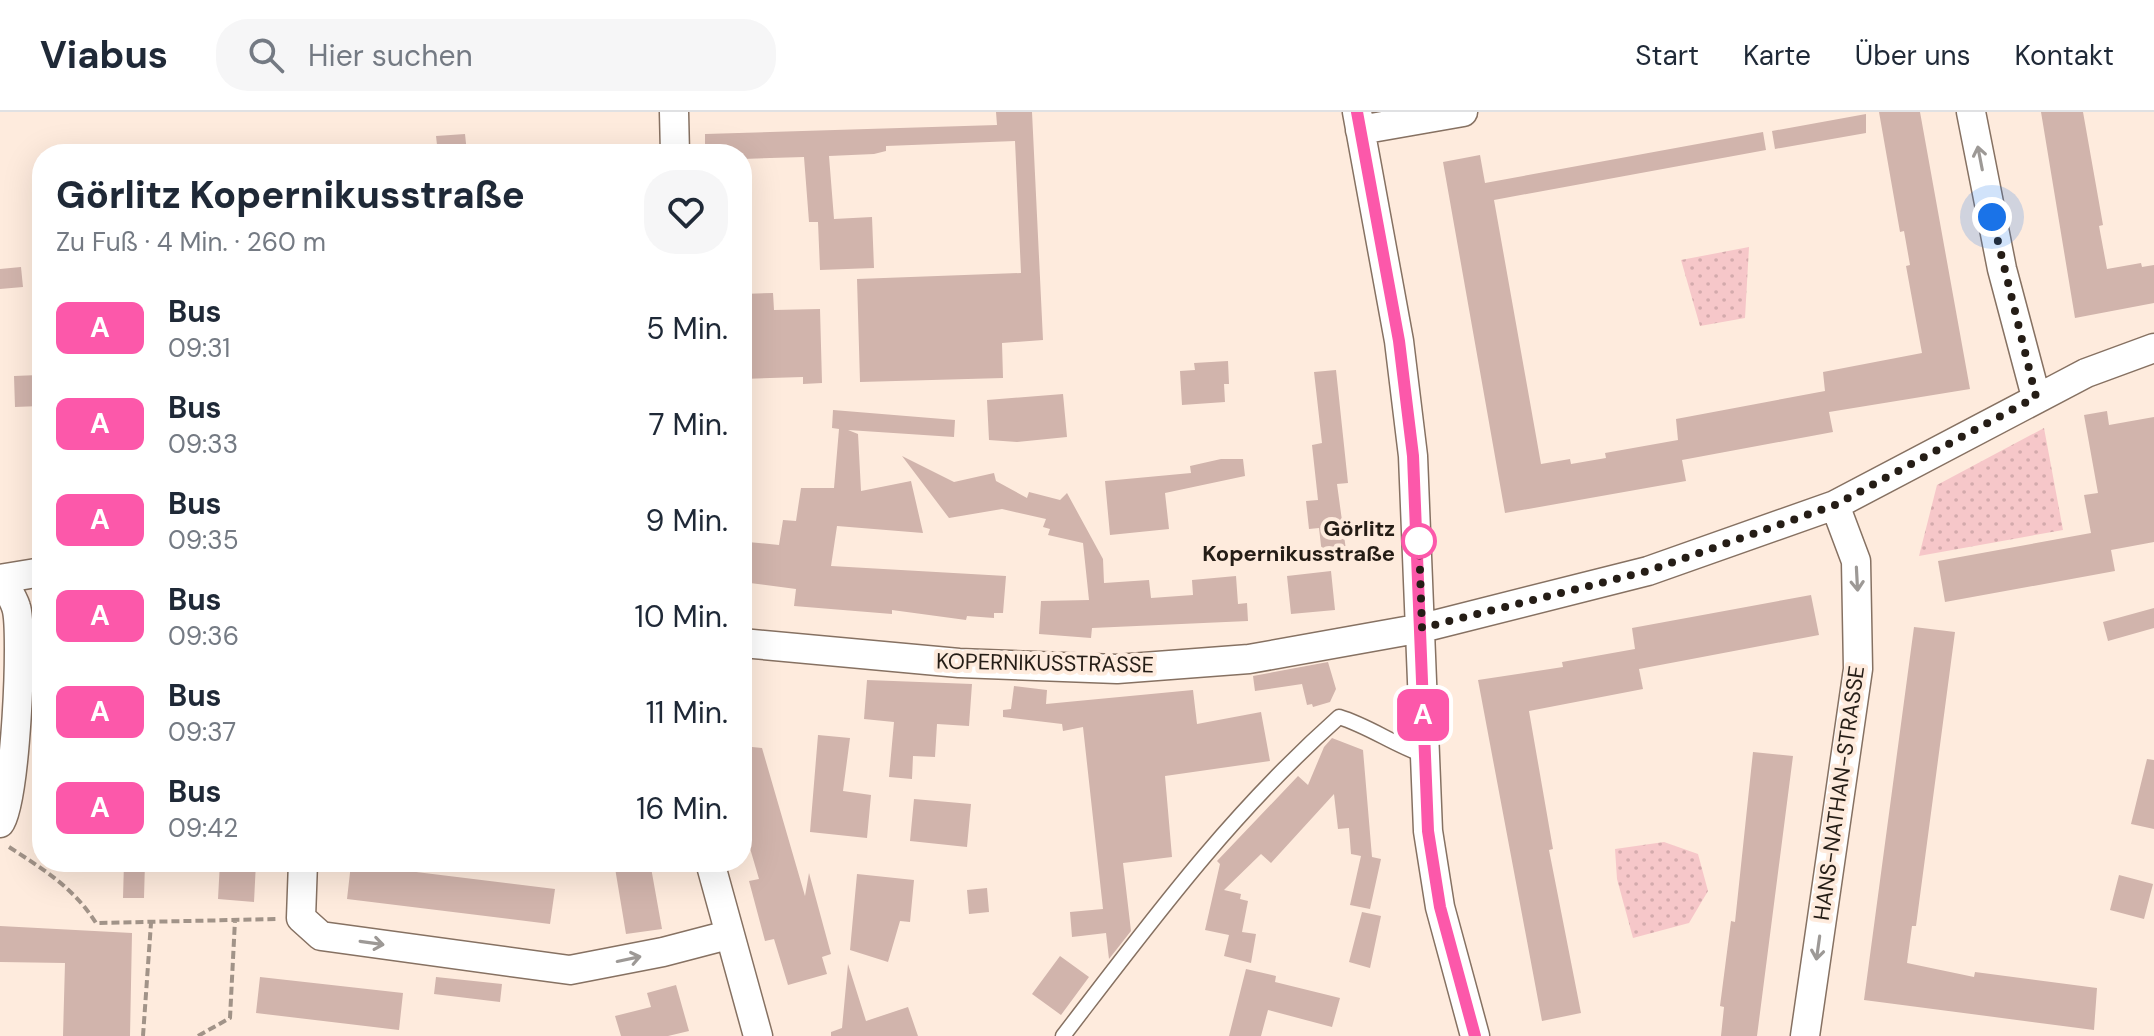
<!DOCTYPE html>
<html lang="de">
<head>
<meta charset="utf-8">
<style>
  body { margin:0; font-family:"DM Sans",sans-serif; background:#f6f6f7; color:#1f2937; height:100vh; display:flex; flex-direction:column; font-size:30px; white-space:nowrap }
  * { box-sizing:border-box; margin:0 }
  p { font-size:26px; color:#747a83 }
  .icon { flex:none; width:44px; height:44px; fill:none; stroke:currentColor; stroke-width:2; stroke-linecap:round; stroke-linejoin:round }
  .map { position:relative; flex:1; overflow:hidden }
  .details { position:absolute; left:32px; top:32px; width:720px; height:728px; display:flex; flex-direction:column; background:#fff; border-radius:32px; box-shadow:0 8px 32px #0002 }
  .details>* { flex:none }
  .badge { padding:0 16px; border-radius:12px; font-size:28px; line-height:52px }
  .you { position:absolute; width:40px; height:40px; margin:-20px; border:6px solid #fff; border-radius:50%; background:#1a73e8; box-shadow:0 0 0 12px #1a73e833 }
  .map>.badge { position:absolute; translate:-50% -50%; box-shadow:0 0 0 4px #fff }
  .round { display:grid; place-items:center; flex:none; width:84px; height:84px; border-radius:32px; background:#f6f6f7 }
  .headline { display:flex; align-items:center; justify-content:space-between; height:136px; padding:0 24px }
  h1 { font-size:38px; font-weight:800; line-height:60px }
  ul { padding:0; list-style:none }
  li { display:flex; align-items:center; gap:24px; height:96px; padding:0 24px }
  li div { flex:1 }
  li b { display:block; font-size:30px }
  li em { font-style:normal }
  li .badge { min-width:88px; font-weight:700; text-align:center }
  header { display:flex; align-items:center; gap:48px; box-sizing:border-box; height:112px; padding:0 40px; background:#fff; border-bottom:2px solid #e0e1e3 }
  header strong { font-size:38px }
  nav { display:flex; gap:44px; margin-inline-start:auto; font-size:28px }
  .search { width:560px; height:72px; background:#f6f6f7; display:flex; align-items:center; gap:20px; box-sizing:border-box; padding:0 28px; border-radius:32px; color:#747a83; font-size:30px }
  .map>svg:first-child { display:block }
  .grass { fill:url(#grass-dots) }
  .building { fill:#d1b4ac }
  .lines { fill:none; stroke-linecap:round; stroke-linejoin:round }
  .lane-casing { stroke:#867162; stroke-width:17 }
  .street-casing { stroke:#867162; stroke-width:31 }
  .path { stroke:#a19388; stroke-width:4; stroke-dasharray:8 4; stroke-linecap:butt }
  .lane { stroke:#fff; stroke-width:14 }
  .street { stroke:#fff; stroke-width:28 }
  .oneway { stroke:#9d9996 }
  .line-casing { stroke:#fff; stroke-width:18 }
  .line { stroke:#fc58aa; stroke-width:12 }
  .walk { stroke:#251d16; stroke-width:8; stroke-dasharray:0 14.4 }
  .stop-dot { fill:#fff; stroke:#fc58aa; stroke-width:4 }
  .labels { text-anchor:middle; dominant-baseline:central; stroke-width:8; stroke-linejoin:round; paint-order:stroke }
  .stop-label { font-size:22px; font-weight:bold; fill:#251d16; stroke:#feebdd; text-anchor:end }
  .street-label { font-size:22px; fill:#251d16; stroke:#feebdd }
</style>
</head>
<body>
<header>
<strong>Viabus</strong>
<div class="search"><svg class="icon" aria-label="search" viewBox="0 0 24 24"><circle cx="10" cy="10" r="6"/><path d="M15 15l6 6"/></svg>Hier suchen</div>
<nav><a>Start</a><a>Karte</a><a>Über uns</a><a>Kontakt</a></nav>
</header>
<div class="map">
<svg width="2154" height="924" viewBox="0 0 2154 924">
  <defs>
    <pattern id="grass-dots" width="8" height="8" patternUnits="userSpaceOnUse" patternTransform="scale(2)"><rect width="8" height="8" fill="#f6c7c9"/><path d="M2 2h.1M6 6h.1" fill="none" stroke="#d3aaac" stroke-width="1.8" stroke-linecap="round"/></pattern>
  </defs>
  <rect width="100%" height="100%" fill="#feebdd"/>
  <path class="grass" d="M1749,135L1745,206L1700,214L1681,148Z
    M2044,316L2063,418L1919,444L1937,373Z
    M1664,730L1698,742L1708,779L1689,811L1633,826L1617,767L1615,737Z"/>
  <path class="building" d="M996,0H1032L1043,228L1002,231L1003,266L860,270L857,167L1021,161L1015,29L886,34V39L874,42L829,44L834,107L872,105L874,156L820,158L818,110H809L804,45L742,47V42H705V22L997,13Z
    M1879,0H1920L1970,277L1829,300L1833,320L1682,348L1686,369L1505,401L1443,50L1480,43L1485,71L1763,20L1766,38L1494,88L1541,352L1570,347L1571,352L1606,346L1605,341L1678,328L1676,307L1825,279L1823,260L1922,241L1906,154L1910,153L1904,119L1900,120Z
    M2041,0H2083L2103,113L2099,114L2107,157L2141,151L2142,155L2154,153V191L2075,206Z
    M1866,2V21L1775,37L1772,19Z
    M465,22L467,41L438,42L436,24Z
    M21,155L23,175L0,177V157Z
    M773,181L774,198L820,197L822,271L803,272V265L742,267V182Z
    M1228,249L1229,272H1224L1225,290L1182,293L1180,259L1195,258L1194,251Z
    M1336,258L1348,371L1337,372L1346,438L1322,442L1319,416L1309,417L1306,389L1318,388L1312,333L1322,331L1314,260Z
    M39,263L40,294L15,295L14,264Z
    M1063,282L1067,325L1017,330L989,328L987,288Z
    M833,298L955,308L954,325L848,318L858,322L861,379L911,369L923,421L837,414L831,454L1006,464L1003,501H994V506L967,504L966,508L892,498V502L794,494L796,477L742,470V436L748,437V430L779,433L783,408L796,409L801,376H834L839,317L832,316Z
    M2107,299L2109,313L2154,305V430L2111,438L2115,459L1945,490L1938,449L2091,421L2084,383L2098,381L2084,303Z
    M902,344L954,370L994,361L996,369L1027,386L1029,380L1060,388L1067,381L1103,447L1104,471L1149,468L1151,486L1193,483L1192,468L1236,464L1238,492L1247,491L1248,509L1092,516L1091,526L1039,522L1041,489L1089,488L1083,431L1048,423L1050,417L1043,415L1046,407L1002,397L949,406Z
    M1221,347H1243L1245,364L1165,381L1169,417L1110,423L1105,369L1191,361L1190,354Z
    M1331,459L1335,498L1291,502L1287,464Z
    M1811,483L1819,523L1639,557L1643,577L1529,599L1553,737L1549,738L1581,901L1542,909L1478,568L1563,555L1562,550L1635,537L1632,516Z
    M2154,496V516L2108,529L2103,510Z
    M1914,515L1955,520L1916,814H1912L1907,851L1974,865L1975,860L2097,876L2094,918L1864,888Z
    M1328,550L1336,577L1330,590L1313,595L1312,592L1307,593L1302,572L1255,579L1253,564Z
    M867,568L972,572L969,614L937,612L935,645L913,644L912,667L889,665L894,610L864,607Z
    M1014,574L1047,578L1046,592L1193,578L1197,612L1261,600L1270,649L1165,664L1172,745L1123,751L1131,819L1109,847L1106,821L1072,825L1070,800L1103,797L1083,615L1063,619L1062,612L1003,605V598L1011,597Z
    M818,623L850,626L843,679L871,683L867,726L810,720Z
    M1332,626L1363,638L1372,745L1381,747L1370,797L1350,793L1361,744L1351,742L1349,716L1338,717L1334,682L1271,751L1261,742L1224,778L1241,782L1240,787L1248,789L1242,820L1256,822L1251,851L1224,844L1229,823L1205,818L1220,752L1217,749L1298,664L1308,673L1324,635Z
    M742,634L762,636L805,784L809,761L831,842L822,845L827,862L788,873L774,827L765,829L749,769L759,767L742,709Z
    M1753,640L1793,644L1757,924H1721L1724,895L1720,894L1731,809L1735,810Z
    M2147,647L2154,648V717L2131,712Z
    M914,687L971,692L967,735L910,729Z
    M124,750H145L144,786H123Z
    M220,750H256L254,790L218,787Z
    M614,750H650L662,817L626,822Z
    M351,752L555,777L550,812L347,787Z
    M857,762L914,768L910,810L900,809L888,850L850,838Z
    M2119,763L2153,772L2144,807L2110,798Z
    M987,776L989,800L969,802L967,778Z
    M1362,800L1381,804L1370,856L1349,850Z
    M0,814L132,821L130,924H63L65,851L0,850Z
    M1060,844L1089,865L1061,903L1032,882Z
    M848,852L866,909L908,895L918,924H831V920L842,916Z
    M1246,857L1276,864L1275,870L1340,886L1332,915L1268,898L1261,924H1229Z
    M260,865L403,881L399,918L256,901Z
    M436,865L502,872L500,890L434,882Z
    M676,873L689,919L668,924H621L615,904L651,895L647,881Z"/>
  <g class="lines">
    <defs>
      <path id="lane" d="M1063,924C1152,808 1229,703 1339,605C1369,614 1394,633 1424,643"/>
      <path id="street" d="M674,0L675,42
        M1357,0L1399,229L1413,344L1428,719L1440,795L1475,924
        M1971,0L2002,157L2036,285
        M1360,18L1463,0
        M0,467L42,460
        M742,531L959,551L1117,557L1249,547L1422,516L1648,459L1835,393L2086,261L2154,236
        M0,711C15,694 24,518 16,495C13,485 6,476 1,467
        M303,750L301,806L321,824L570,858L663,840L728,823
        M710,750L758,924
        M1805,924L1858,557L1856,449L1835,393"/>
    </defs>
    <use href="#lane" class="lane-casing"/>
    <use href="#street" class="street-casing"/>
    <path class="path" d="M9,735C43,757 74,776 96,811L278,807
      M143,924L151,811
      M198,924L230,906L235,808"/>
    <use href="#lane" class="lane"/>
    <use href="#street" class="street"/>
  </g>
  <defs><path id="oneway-shaft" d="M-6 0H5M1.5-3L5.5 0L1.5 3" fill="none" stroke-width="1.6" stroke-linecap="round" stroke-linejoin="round" transform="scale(2)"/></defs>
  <g class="oneway">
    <use href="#oneway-shaft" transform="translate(1980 46) rotate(-101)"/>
    <use href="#oneway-shaft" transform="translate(1857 467) rotate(87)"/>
    <use href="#oneway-shaft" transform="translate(372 831) rotate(8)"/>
    <use href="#oneway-shaft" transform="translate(1818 836) rotate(98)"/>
    <use href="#oneway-shaft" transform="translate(629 847) rotate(-12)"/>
  </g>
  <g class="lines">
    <defs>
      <path id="line" d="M1357,0L1399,229L1413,344L1428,719L1440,795L1475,924"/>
    </defs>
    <use href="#line" class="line-casing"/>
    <use href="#line" class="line"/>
    <path class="walk" d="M1419,429L1422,516L1648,459L1835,393L2036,285L1992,105"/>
  </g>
  <circle class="stop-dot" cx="1419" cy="429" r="16"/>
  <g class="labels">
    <g class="stop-label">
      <text x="1395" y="416">Görlitz<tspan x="1395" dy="25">Kopernikusstraße</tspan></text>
    </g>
    <g class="street-label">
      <text transform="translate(1045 551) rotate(1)">KOPERNIKUSSTRASSE</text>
      <text transform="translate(1839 681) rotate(-82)">HANS-NATHAN-STRASSE</text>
    </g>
  </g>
</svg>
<div class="you" style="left:1992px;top:105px"></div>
<b class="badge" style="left:1423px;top:603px;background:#fc58aa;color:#fff">A</b>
<section class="details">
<div class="headline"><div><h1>Görlitz Kopernikusstraße</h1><p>Zu Fuß · 4 Min. · 260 m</p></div><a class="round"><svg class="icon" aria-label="heart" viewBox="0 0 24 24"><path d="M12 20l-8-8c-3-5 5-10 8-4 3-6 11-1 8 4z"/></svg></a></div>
<ul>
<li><span class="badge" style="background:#fc58aa;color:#fff">A</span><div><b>Bus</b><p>09:31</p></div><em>5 Min.</em></li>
<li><span class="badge" style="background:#fc58aa;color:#fff">A</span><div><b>Bus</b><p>09:33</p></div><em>7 Min.</em></li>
<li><span class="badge" style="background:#fc58aa;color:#fff">A</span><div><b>Bus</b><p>09:35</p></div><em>9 Min.</em></li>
<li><span class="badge" style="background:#fc58aa;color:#fff">A</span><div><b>Bus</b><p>09:36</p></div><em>10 Min.</em></li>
<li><span class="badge" style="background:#fc58aa;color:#fff">A</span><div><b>Bus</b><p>09:37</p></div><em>11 Min.</em></li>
<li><span class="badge" style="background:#fc58aa;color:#fff">A</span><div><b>Bus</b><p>09:42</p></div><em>16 Min.</em></li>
</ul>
</section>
</div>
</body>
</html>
